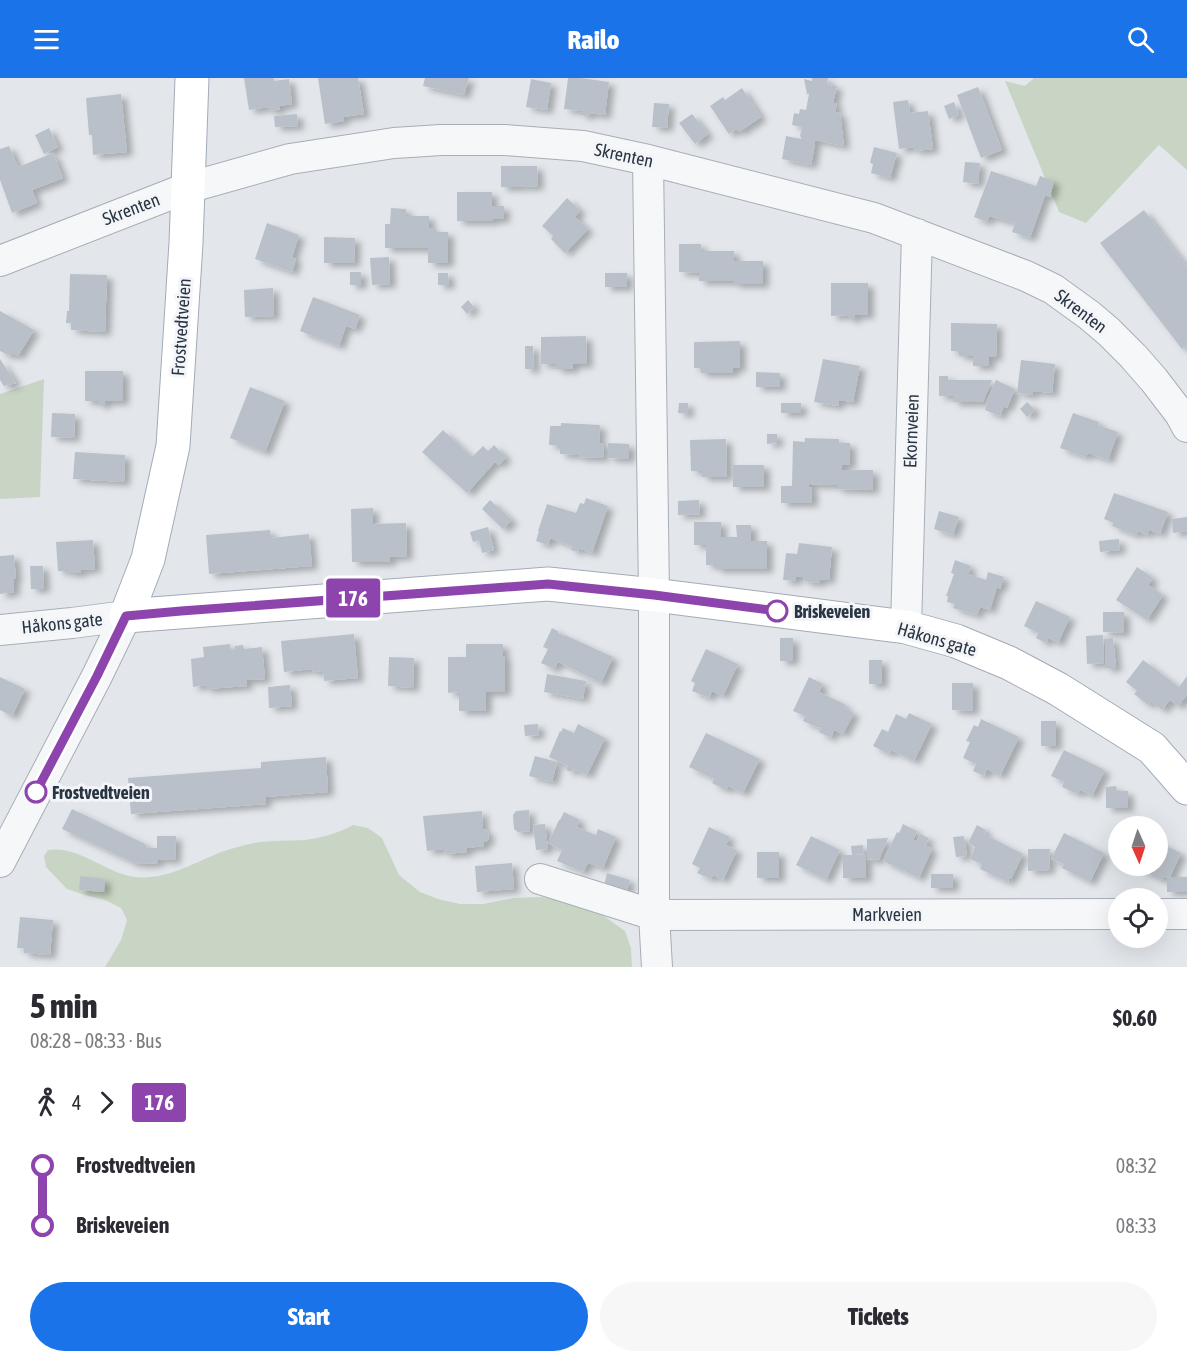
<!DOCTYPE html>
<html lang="en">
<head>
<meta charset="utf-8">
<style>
  body { margin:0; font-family:"Asap Condensed",sans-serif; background:#f7f7f7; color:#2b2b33; height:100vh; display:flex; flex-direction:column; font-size:22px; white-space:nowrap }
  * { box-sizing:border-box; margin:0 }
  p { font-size:20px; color:#7c7c81 }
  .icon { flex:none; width:33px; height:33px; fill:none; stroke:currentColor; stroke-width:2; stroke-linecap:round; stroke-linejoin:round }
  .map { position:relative; height:889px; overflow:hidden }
  .sheet { display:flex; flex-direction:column; background:#fff; flex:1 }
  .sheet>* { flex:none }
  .badge { padding:0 12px; border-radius:4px; font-size:21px; line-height:39px }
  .needle { width:39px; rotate:177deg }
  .fabs { position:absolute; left:1108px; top:738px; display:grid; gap:12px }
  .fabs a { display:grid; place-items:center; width:60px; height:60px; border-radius:50%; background:#fff; box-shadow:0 6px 24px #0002; font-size:30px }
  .map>.badge { position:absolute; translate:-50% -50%; box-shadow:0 0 0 3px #fff }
  .legs { display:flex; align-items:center; gap:9px; height:66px; padding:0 30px; font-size:20px }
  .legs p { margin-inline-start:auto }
  .overview { display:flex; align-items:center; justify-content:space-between; height:102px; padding:0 30px }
  h1 { font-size:33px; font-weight:800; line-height:45px }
  .primary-button { display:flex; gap:12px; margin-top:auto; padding:12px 30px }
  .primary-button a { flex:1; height:69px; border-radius:36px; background:#1a73e8; color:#fff; font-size:24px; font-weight:800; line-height:69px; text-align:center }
  .primary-button a+a { background:#f7f7f7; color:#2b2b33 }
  ul { padding:0 30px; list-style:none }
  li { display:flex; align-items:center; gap:21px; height:60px; font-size:22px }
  li i { display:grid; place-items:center; width:9px; height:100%; margin:0 8px; background:currentColor }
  li i::after { content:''; width:15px; height:15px; margin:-8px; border:4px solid; border-radius:50%; background:#fff }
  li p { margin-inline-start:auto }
  li:first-child i { background:linear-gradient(#0000 50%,currentColor 0) }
  li:last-child i { background:linear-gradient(currentColor 50%,#0000 0) }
  header { display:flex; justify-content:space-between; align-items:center; height:78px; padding:0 30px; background:#1a73e8; color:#fff; font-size:27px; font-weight:800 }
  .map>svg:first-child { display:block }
  .green { fill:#c9d5c4 }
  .building { fill:#bac0c9; filter:url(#shadow) }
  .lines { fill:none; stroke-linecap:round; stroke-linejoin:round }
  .minor-casing { stroke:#a8aeb6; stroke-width:32 }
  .major-casing { stroke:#a2abb7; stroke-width:35 }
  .minor { stroke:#f6f7f9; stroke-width:30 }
  .major { stroke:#fff; stroke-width:33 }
  .line-1-casing { stroke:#fff; stroke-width:14 }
  .line-1 { stroke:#8e44ad; stroke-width:9 }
  .stop-1-dot { fill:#fff; stroke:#8e44ad; stroke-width:3 }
  .labels { text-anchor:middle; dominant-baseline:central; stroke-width:6; stroke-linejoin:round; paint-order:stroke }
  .street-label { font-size:18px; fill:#2a3544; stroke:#f3f5f8 }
  .stop-label { font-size:18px; font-weight:bold; fill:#2a3544; stroke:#f3f5f8; text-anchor:start }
</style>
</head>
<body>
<header><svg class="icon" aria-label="menu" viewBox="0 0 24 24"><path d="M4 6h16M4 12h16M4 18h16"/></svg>Railo<svg class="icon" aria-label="search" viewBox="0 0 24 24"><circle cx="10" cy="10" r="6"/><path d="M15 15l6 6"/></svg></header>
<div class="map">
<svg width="1187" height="889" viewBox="0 0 1187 889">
  <defs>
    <filter id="shadow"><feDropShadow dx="6" dy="4" stdDeviation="3" flood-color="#0004"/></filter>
  </defs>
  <rect width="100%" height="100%" fill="#e3e7eb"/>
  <path class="green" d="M1034,0H1187V92L1159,67L1086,145L1059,134L1005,3L1025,8Z
    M44,301L40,419L0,421V316Z
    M353,747L368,750L382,760L399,797L420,814L438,821L460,826H483L514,820L542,819L571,825L601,836L625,853L631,870L632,889H105L121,862L127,842L121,830L105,822L85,817L67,811L46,789L44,778L48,772C79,767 105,795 135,799C164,802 188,788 214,777C225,772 238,769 249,766C267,762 287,763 305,762C321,760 339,755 353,747Z"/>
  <path class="building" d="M244,0H274V3L289,1L292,26L280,28V31L270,33L269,29L249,32Z
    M318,0H358L364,36L343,39L344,43L325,46Z
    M425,0H469L464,17L423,8Z
    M568,0H581L609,4L605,37L589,35L588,38L581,37V33L564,31Z
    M812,0H828L827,6L837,8L833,25H837L835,34L840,35L844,68L815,62L814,66H815L811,87L782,81L786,58L801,61V59L800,58L802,49L792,47L794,35L799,36L800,31L806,32L809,16H807L804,1L812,3Z
    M531,1L551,5L547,32L526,29Z
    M978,9L1002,72L981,80L957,17Z
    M742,10L761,39L739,54L736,51L729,56L710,28L723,19L725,22Z
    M121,16L127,74L93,77L92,57H89L86,20Z
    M908,22L910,35L928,33L933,71L915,73L914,69L899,71L893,24Z
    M954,24L959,37L949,41L944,28Z
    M654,25L669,26L667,50L652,49Z
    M297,36L298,48L275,49L274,38Z
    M692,36L708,56L695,66L679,45Z
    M49,50L58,69L44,76L35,57Z
    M9,68L18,89L53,75L63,100L32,112L37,125L12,135L0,102V71Z
    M874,69L897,75L890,100L871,95L873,86L870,85Z
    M965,84L980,85L978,106L963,104Z
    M501,88H537L538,108L522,109L521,93V109H501Z
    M991,93L1036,108L1040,98L1054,103L1050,119L1045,117L1030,160L1012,154L1015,145L989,138L987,144L974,139Z
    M457,114H492V128H504V141H493V143H457Z
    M567,120L580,132L575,139L588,151L565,175L551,161L553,158L542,148Z
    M391,130L406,131V138H429V150H434V154H448V185H428V170H385V146H390Z
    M1144,132L1187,189V268L1182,271L1100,165Z
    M267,145L299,157L292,179L296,181L292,194L255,181Z
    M324,159L355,160L354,185H324Z
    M679,166H701V173H734V183H763V206H734V203H699V195L679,194Z
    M389,179L390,206L372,207L370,180Z
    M350,194H361V207H350Z
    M438,195H448L449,207H438Z
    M605,195H627V209H605Z
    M70,196L107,197L105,254L71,252V245H66L67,233H69Z
    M831,205H868V237H855V241H848V237L831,238Z
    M273,210L274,238L245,239L244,212Z
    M313,219L360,237L355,251L346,248L339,268L300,253Z
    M468,222L474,229L467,236L461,229Z
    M0,233L34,252L18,278L12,275L10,278L0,273Z
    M951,245L997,246L996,279H989V288H973V278H959V273H951Z
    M586,258L587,286H573V291H556V286H541V259Z
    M740,263V290H733V295H701L700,290H694V264Z
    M525,268H533L534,291H525Z
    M0,281L16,305L4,308L0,302Z
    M823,281L860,288L853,324L839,322L838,328L814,324Z
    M1021,282L1055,286L1052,315L1033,313V317L1017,315Z
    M85,293H123V323H105V327H98V323H85Z
    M756,294L780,295V309H756Z
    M939,298H948V302H992L983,324H953V318H939Z
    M996,302L1015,311L1007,330L1004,328L1000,338L985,332L987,325H986Z
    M250,309L285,323L265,374L230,360Z
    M1027,324L1035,332L1027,339L1020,331Z
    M679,325H688V336L678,335Z
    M781,325H801V335H781Z
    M52,335L75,336L74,360L51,359Z
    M1073,335L1099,344L1098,347L1118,354L1108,382L1088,375L1086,379L1060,370Z
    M561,345L600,347L599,365H604L603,380L578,379V377L560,376V368L549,367L550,348H561Z
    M443,352L472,379L483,368L488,373L494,367L506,379L499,387L495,384L467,415L422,374Z
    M767,356H777V365L767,366Z
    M805,360L839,361V365H850V387H842V392H873V412L837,411V407L809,406V409H812V425H781V408H792L793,363L805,364Z
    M726,361L727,399H702V393H691L690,362Z
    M608,365L629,366V381L608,380Z
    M75,374L125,377L124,404L73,401Z
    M733,387H764V409H733Z
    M1114,415L1168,434L1160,456L1149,452L1147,457L1138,453L1136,457L1112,448L1114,445L1104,441Z
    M586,420L608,428L592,475L578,470L577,474L571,472L572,468L550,460L548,467L536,463L539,453H538L547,426L576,435L580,425L584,426Z
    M490,422L512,442L503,451L482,431Z
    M699,422L700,436L678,437V423Z
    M373,430V446L406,445L407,478L390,479V484H352L351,431Z
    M939,433L959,439L953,457L934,451Z
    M1187,439V453L1173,455L1172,441Z
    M694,444H721V459H737L736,447H751V463H767V491H716V487H706V467H694Z
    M488,449L494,472L482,475L479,462L473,464L470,454Z
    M270,452L271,460L309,456L312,488L209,496L206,457Z
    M1119,461L1120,472L1100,474L1099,463Z
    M93,462L95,491L81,492V495H69L68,493H58L56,464Z
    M799,465L832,469L829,502L820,501V505L803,503L804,499L796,498V503L783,502L786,475L797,476Z
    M14,477L16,501H14V514L0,516V478Z
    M955,482L971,488L968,496L986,502L988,494L1004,499L1000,511L997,509L990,532L980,529L977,537L953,530L955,526L947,524L948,518H946L954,496L951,495Z
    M30,488H43L44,511H31Z
    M1137,489L1153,500L1148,507L1163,517L1147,542L1116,522Z
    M1036,523L1070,539L1058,565L1048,560L1046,565L1036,560L1038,555L1024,548Z
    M1103,534H1124V555L1103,554Z
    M552,550L558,553V555L565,558V557L613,579L601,605L558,584L554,591L541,585L548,571L543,569Z
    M354,556L358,600L324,603L323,593L313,594L312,591L284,594L281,563Z
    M1103,557L1104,585L1087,586L1086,558Z
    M780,560H793V583H780Z
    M1113,560L1116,590H1105V561Z
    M230,566V572H235V568L243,567L244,571L262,569L265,601L246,602L247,608L206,611V607L193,609L191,581L204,579L203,569Z
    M466,566H503V578H505V614H486V633H459V614L448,615V579H466Z
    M706,571L738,586L723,618L712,613L709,620L692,613L695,605L691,603Z
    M389,579L414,580L413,610L388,608Z
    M869,582H882V606H869Z
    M1143,582L1179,609L1187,598V617L1178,628L1170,622L1162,632L1151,623L1148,627L1134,616L1137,613L1126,604Z
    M547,596L586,603L583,621L544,614Z
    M0,599L25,611L12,638L0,632Z
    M809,599L823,606L819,614L846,627L844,630L854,635L843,656L834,652L831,660L819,654L822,647L821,646L819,650L803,643L805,638L793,633Z
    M952,605H973V633L952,632Z
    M290,607L292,628L269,630L268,609Z
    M909,635L932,646L914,683L891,672L889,676L873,668L882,651L888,654L896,636L906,641Z
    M981,641L1019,659L1000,698L987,691L984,698L973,693L976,686L963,680L970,664L966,663L974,647L978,649Z
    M1041,643H1056V668H1041Z
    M538,646L539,657L525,658L524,647Z
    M578,646L605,660L587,697L573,691L571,694L566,692L568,688L549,679L560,653L561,654L563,650L574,655Z
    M706,655L760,681L743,715L728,708L726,712L712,705L714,701L689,689Z
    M1064,672L1105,692L1092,718L1080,712L1078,716L1062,709L1064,704L1051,698Z
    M535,678L557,684L552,704L529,698Z
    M326,679L328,714L265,719L266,726L131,736L128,700L261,690V684Z
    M1116,708L1117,713H1128V730H1106V709Z
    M72,731L145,766V768L148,770H157V758H176L175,782L158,781V785L140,786L137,784L136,786L62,751Z
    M529,732L530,753L518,754L514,751L513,737L516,733Z
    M482,733L483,752L486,751L488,755L489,761L486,764H484V768L467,770V774L445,776L444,771L427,773L423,738Z
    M564,734L580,742L577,749L586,753L596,757L598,751L616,759L603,790L588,785L583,794L557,783L562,772L548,765L559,742H560Z
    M545,746L548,771L536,772L533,747Z
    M903,746L917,753L913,762L917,763L920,756L929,760L925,767L932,771L919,800L883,783L897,754L899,755Z
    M977,747L986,752L984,756L1023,776L1011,801L1009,800L1008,804L980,791L982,786L970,781L975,769L968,765Z
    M709,749L730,759L726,767L737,772L723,802L713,797L711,801L697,795L700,790L692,786Z
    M1064,755L1104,775L1090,804L1062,790L1064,786L1051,781Z
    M811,758L840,772L826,802L796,787Z
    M964,758L967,778L956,779L953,759Z
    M888,760L879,782L867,781V761Z
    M1158,764L1181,775L1170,799H1187V814H1167V800L1164,798L1162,802L1139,791L1141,788H1158Z
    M863,767L864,775L855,777L866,776V800H843V777H852L851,768Z
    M1028,771H1050L1049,792L1028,793Z
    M757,774H779V800H757Z
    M512,785L514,811L477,814L475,788Z
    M607,795L630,802L626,815L604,808Z
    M931,796H953V810H931Z
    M80,798L105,801L104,814L79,812Z
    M20,839L53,842L50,877L24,875V870H17Z"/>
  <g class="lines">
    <defs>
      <path id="minor" d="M648,82L654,517V837L657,889
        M0,183L187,110L290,81L394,65L441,62H505L583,68L648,82L874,140L1026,198L1053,211L1089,237L1109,254L1133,278L1154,302L1180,336L1187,349
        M906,549L917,156
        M0,552L72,545L126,538
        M0,784L97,598L126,538
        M540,801L654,837L1119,836
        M1158,836H1187"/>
      <path id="major" d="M192,0L186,165L173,368L148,481L126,538L548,506L654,517L906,549L956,563L1009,585L1058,611L1152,670L1187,710"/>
    </defs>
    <use href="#minor" class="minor-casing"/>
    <use href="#major" class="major-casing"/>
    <use href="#minor" class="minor"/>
    <use href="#major" class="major"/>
  </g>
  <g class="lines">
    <defs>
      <path id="line-1" d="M36,714L97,598L126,538L181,533L548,506L654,517L777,533"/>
    </defs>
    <use href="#line-1" class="line-1-casing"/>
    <use href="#line-1" class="line-1"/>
  </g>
  <g class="stop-1-dot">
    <circle cx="777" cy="533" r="10"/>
    <circle cx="36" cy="714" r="10"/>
  </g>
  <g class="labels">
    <g class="street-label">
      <text transform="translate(624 77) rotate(12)">Skrenten</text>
      <text transform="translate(131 131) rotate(-21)">Skrenten</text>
      <text transform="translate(1081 233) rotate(37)">Skrenten</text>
      <text transform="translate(181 249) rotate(-86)">Frostvedtveien</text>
      <text transform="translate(911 353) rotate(-88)">Ekornveien</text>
      <text transform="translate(62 545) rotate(-6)">Håkons gate</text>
      <text transform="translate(937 561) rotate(16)">Håkons gate</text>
      <text x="887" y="836">Markveien</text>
    </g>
    <g class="stop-label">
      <text x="794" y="533">Briskeveien</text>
      <text x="52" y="714">Frostvedtveien</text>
    </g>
  </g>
</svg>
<div class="fabs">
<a><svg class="needle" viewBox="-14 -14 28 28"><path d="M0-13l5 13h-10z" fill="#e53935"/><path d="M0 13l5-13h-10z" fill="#7c7c81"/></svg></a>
<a><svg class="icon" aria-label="locate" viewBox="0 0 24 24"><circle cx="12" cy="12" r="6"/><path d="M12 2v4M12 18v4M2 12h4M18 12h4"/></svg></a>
</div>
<b class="badge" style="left:353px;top:520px;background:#8e44ad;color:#fff">176</b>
</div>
<section class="sheet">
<div class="overview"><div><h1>5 min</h1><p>08:28 – 08:33 · Bus</p></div><b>$0.60</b></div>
<div class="legs"><svg class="icon" aria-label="walk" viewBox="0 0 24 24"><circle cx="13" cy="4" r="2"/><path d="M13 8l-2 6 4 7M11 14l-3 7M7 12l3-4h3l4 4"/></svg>4<svg class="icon" aria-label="forward" viewBox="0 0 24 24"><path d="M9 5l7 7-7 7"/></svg><b class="badge" style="background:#8e44ad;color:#fff">176</b></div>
<ul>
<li><i style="color:#8e44ad"></i><b>Frostvedtveien</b><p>08:32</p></li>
<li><i style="color:#8e44ad"></i><b>Briskeveien</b><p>08:33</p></li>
</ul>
<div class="primary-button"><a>Start</a><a>Tickets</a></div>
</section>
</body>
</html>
